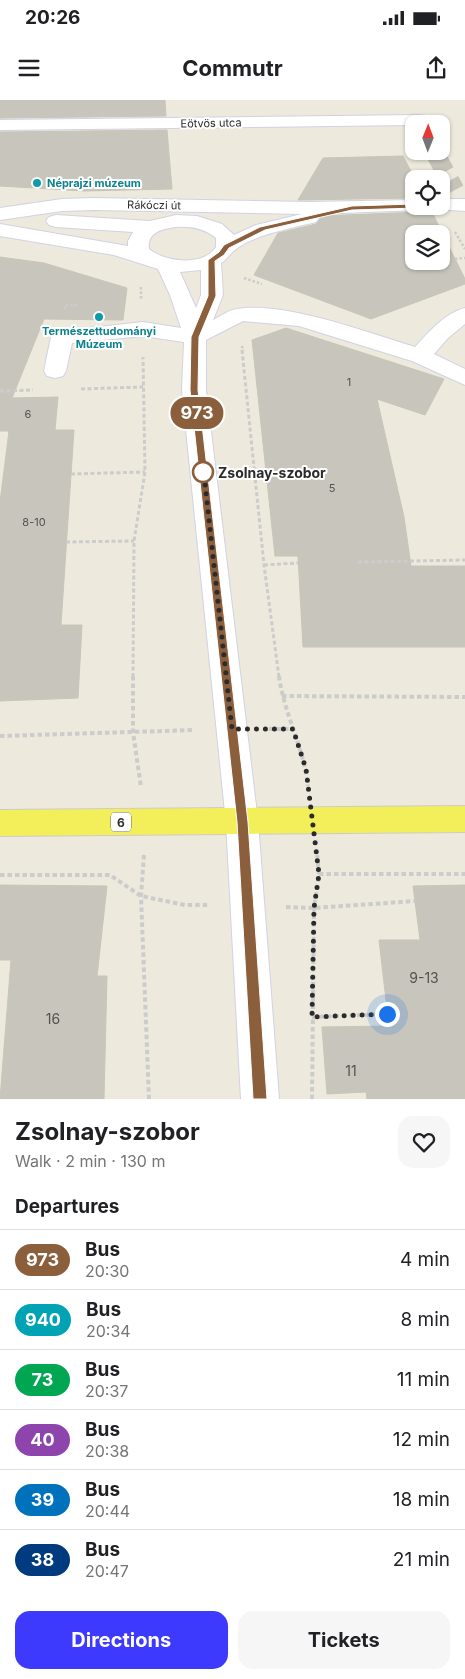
<!DOCTYPE html>
<html lang="en">
<head>
<meta charset="utf-8">
<style>
  body { margin:0; font-family:Inter,sans-serif; background:#f6f6f6; color:#202124; height:100vh; display:flex; flex-direction:column; font-size:19px; white-space:nowrap }
  * { box-sizing:border-box; margin:0 }
  p { font-size:16px; color:#757577 }
  .icon { flex:none; width:28px; height:28px; fill:none; stroke:currentColor; stroke-width:2; stroke-linecap:round; stroke-linejoin:round }
  .map { position:relative; height:999px; overflow:hidden }
  .panel { display:flex; flex-direction:column; background:#fff; flex:1 }
  .panel>* { flex:none }
  .badge { padding:0 10px; border-radius:16px; font-size:18px; line-height:32px }
  .needle { width:32px; rotate:1deg }
  .buttons { position:absolute; left:405px; top:15px; display:grid; gap:10px }
  .buttons a { display:grid; place-items:center; width:45px; height:45px; border-radius:10px; background:#fff; box-shadow:0 1px 4px #0004; font-size:25px }
  .you { position:absolute; width:25px; height:25px; margin:-12px; border:4px solid #fff; border-radius:50%; background:#1a73e8; box-shadow:0 0 0 8px #1a73e833 }
  .map>.badge { position:absolute; translate:-50% -50%; box-shadow:0 0 0 2px #fff }
  h2 { padding:0 15px; font-size:19px; line-height:45px }
  .round { display:grid; place-items:center; flex:none; width:52px; height:52px; border-radius:15px; background:#f6f6f6 }
  .head { display:flex; align-items:center; justify-content:space-between; height:85px; padding:0 15px }
  h1 { font-size:24px; font-weight:700; line-height:38px }
  .primary-button { display:flex; gap:10px; margin-top:auto; padding:10px 15px }
  .primary-button a { flex:1; height:58px; border-radius:15px; background:#3d39fd; color:#fff; font-size:20px; font-weight:700; line-height:58px; text-align:center }
  .primary-button a+a { background:#f6f6f6; color:#202124 }
  ul { padding:0; list-style:none }
  li { display:flex; align-items:center; gap:15px; height:60px; padding:0 15px; border-top:1px solid #e0e0e0 }
  li div { flex:1 }
  li b { display:block; font-size:19px }
  li em { font-style:normal }
  li .badge { min-width:55px; font-weight:700; text-align:center }
  .status { display:flex; justify-content:space-between; align-items:center; height:35px; padding:0 25px; background:#fff; direction:ltr }
  .status svg { height:14px; fill:currentColor }
  header { display:flex; justify-content:space-between; align-items:center; height:65px; padding:0 15px; background:#fff; font-size:22px; font-weight:700 }
  .map>svg:first-child { display:block }
  .building { fill:#c8c6bc; stroke:#c8c6b6; fill-rule:evenodd }
  .lines { fill:none; stroke-linecap:round; stroke-linejoin:round }
  .minor-tunnel { stroke:#c6c3b9; stroke-width:19; stroke-dasharray:19 10; stroke-linecap:butt }
  .minor-casing { stroke:#d2d2e4; stroke-width:2 }
  .major-casing { stroke:#ccc; stroke-width:2 }
  .path-far2 { stroke:#ccc; stroke-width:2.5; stroke-dasharray:2.5 2; stroke-linecap:butt }
  .path-far1 { stroke:#ccc; stroke-width:3; stroke-dasharray:4 2.5; stroke-linecap:butt }
  .path { stroke:#ccc; stroke-width:4; stroke-dasharray:4.5 3; stroke-linecap:butt }
  .minor { fill:#fff; fill-rule:evenodd }
  .major { fill:#f3ef5b; fill-rule:evenodd }
  .line { fill:#8b5e3c; stroke:#fff }
  .walk { stroke:#2b2b2b; stroke-width:5; stroke-dasharray:0 9 }
  .culture-dot { fill:#0f9aa8; stroke:#fff; stroke-width:2 }
  .stop-dot { fill:#fff; stroke:#8b5e3c; stroke-width:2.5 }
  .labels { text-anchor:middle; dominant-baseline:central; stroke-width:4; stroke-linejoin:round; paint-order:stroke }
  .far-street-label { font-size:11px; fill:#2b2b2b; stroke:#fff }
  .far-culture-label { font-size:11px; font-weight:bold; fill:#0d838f; stroke:#fff; text-anchor:start }
  .number-label { font-size:11px; fill:#52524f }
  .shield { fill:#fff; stroke:#6b6b6b; stroke-width:1 }
  .shield-label { font-size:12px; font-weight:bold; fill:#2b2b2b }
  .stop-label { font-size:14px; font-weight:bold; fill:#2b2b2b; stroke:#fff; text-anchor:start }
  .near-number-label { font-size:14px; fill:#52524f }
</style>
</head>
<body>
<div class="status"><b>20:26</b><svg viewBox="0 0 49 12"><path d="M0 12V9h3v3zM5 12V6h3v6zM10 12V3h3v9zM15 12V0h3v12zM26 1h20v11H26zM47 4h2v5h-2z"/></svg></div>
<header><svg class="icon" aria-label="menu" viewBox="0 0 24 24"><path d="M4 6h16M4 12h16M4 18h16"/></svg>Commutr<svg class="icon" aria-label="share" viewBox="0 0 24 24"><path d="M12 15V3M7 8l5-5 5 5M5 13v7h14v-7"/></svg></header>
<div class="map">
<svg width="465" height="999" viewBox="0 0 465 999">
  <rect width="100%" height="100%" fill="#ede9dc"/>
  <path class="building" d="M0,0H165L166,16L0,18Z
    M167,30L172,89L84,91L0,86V32Z
    M403,56L415,79L414,98L298,100L323,58Z
    M426,106H429L465,179V184L371,219L254,175L278,133L316,124L320,119L319,116L421,112ZM414,134H441V161H414Z
    M0,157L44,163L127,188L123,220L44,219L12,298L58,297L55,330H74L61,525H82L78,598L0,601V402L9,331H0Z
    M286,228L444,279L425,315L377,299L404,417L411,466H465V547H303L298,456H275L252,240Z
    M0,785L107,786L97,876H107L104,999H0L11,860H0Z
    M465,785V999H367L366,992L327,994L322,927L389,926L379,840H420L413,786Z"/>
  <g class="lines">
    <path class="minor-tunnel" d="M436,55L455,90"/>
    <defs>
      <path id="minor" d="M418,15L424,16L429,24H414V28L412,25L0,30V20Z
        M441,48L445,55L442,59H430L425,51H441Z
        M94,98L309,102L414,100V106H424L421,110L315,114L319,118L316,122C295,127 250,136 235,150C229,154 228,159 221,163L223,195L213,220C221,216 229,210 237,209C285,201 369,233 415,247C429,232 445,213 465,208V224L448,238L434,254L465,269V285L412,261L299,226L243,221L206,240V290L258,722L279,999H241L226,722L182,290L184,242L143,236L72,243L66,271L63,276L55,278L47,276L44,271L51,237L54,232L143,222L181,228L170,195L158,169L114,155L0,136V124L128,146V141L133,132L56,127L49,125L46,121L49,117L56,115L150,121L176,115L197,116L222,124L234,135L256,125L302,114L94,110L62,111L0,120V108L62,99ZM176,127C191,126 204,128 216,138V147C203,167 165,162 149,149C147,132 162,129 176,127ZM201,170V195L196,208L180,172Z
        M441,99H465V111L434,109L432,106H441Z"/>
      <path id="major" d="M465,706V732L0,736V710Z"/>
    </defs>
    <use href="#minor" class="minor-casing"/>
    <use href="#major" class="major-casing"/>
    <path class="path-far2" d="M455,132L465,149
      M455,159L465,158
      M244,178L262,184
      M141,187V200
      M65,209V205H78
      M242,246L243,251"/>
    <path class="path-far1" d="M242,250L264,465L279,577
      M81,289L143,287
      M0,291L33,290
      M71,374L145,372
      M66,442L134,441
      M358,462L465,460
      M264,465L298,463
      M133,577L134,441L145,372L143,257"/>
    <path class="path" d="M133,576V632L141,687
      M279,576C284,614 304,648 308,686
      M282,596L465,597
      M269,629H293
      M0,636L195,630
      M144,755L141,796L149,999
      M319,774H465
      M0,775H110L141,796L185,805H210
      M286,807L314,808L415,801
      M312,917L387,914
      M312,999L314,808L319,774L317,754"/>
    <use href="#minor" class="minor"/>
    <use href="#major" class="major"/>
  </g>
  <path class="line" d="M414,104L416,108L352,110L265,130L229,148L224,155L215,161L216,196L199,237L198,290L248,722L267,999H253L237,722L190,290L191,237L208,196V160L219,152L224,145L260,127L352,106Z"/>
  <g class="lines">
    <path class="walk" d="M203,372V365L232,629H293L306,669L319,774L314,808L312,917L387,914"/>
  </g>
  <g class="culture-dot">
    <circle cx="37" cy="83" r="5"/>
    <circle cx="99" cy="217" r="5"/>
  </g>
  <circle class="stop-dot" cx="203" cy="372" r="10"/>
  <g class="labels">
    <g class="far-street-label">
      <text transform="translate(211 23) rotate(-1)">Eötvös utca</text>
      <text transform="translate(154 105) rotate(1)">Rákóczi út</text>
    </g>
    <g class="far-culture-label">
      <text x="47" y="83">Néprajzi múzeum</text>
      <text x="99" y="231" text-anchor="middle">Természettudományi<tspan x="99" dy="13">Múzeum</tspan></text>
    </g>
    <g class="number-label">
      <text x="349" y="282">1</text>
      <text x="28" y="314">6</text>
      <text x="332" y="388">5</text>
      <text x="34" y="422">8-10</text>
    </g>
    <rect class="shield" x="111" y="712.5" width="20" height="19" rx="4"/>
    <g class="shield-label">
      <text x="121" y="722">6</text>
    </g>
    <g class="stop-label">
      <text x="218" y="372">Zsolnay-szobor</text>
    </g>
    <g class="near-number-label">
      <text x="424" y="877">9-13</text>
      <text x="53" y="918">16</text>
      <text x="351" y="970">11</text>
    </g>
  </g>
</svg>
<div class="buttons">
<a><svg class="needle" viewBox="-14 -14 28 28"><path d="M0-13l5 13h-10z" fill="#e53935"/><path d="M0 13l5-13h-10z" fill="#757577"/></svg></a>
<a><svg class="icon" aria-label="locate" viewBox="0 0 24 24"><circle cx="12" cy="12" r="6"/><path d="M12 2v4M12 18v4M2 12h4M18 12h4"/></svg></a>
<a><svg class="icon" aria-label="layers" viewBox="0 0 24 24"><path d="M12 4l9 5-9 5-9-5zM3 14l9 5 9-5"/></svg></a>
</div>
<div class="you" style="left:387px;top:914px"></div>
<b class="badge" style="left:197px;top:313px;background:#8b5e3c;color:#fff">973</b>
</div>
<section class="panel">
<div class="head"><div><h1>Zsolnay-szobor</h1><p>Walk · 2 min · 130 m</p></div><a class="round"><svg class="icon" aria-label="heart" viewBox="0 0 24 24"><path d="M12 20l-8-8c-3-5 5-10 8-4 3-6 11-1 8 4z"/></svg></a></div>
<h2>Departures</h2>
<ul>
<li><span class="badge" style="background:#8b5e3c;color:#fff">973</span><div><b>Bus</b><p>20:30</p></div><em>4 min</em></li>
<li><span class="badge" style="background:#00a3b4;color:#fff">940</span><div><b>Bus</b><p>20:34</p></div><em>8 min</em></li>
<li><span class="badge" style="background:#00a651;color:#fff">73</span><div><b>Bus</b><p>20:37</p></div><em>11 min</em></li>
<li><span class="badge" style="background:#8e44ad;color:#fff">40</span><div><b>Bus</b><p>20:38</p></div><em>12 min</em></li>
<li><span class="badge" style="background:#0072bc;color:#fff">39</span><div><b>Bus</b><p>20:44</p></div><em>18 min</em></li>
<li><span class="badge" style="background:#003b80;color:#fff">38</span><div><b>Bus</b><p>20:47</p></div><em>21 min</em></li>
</ul>
<div class="primary-button"><a>Directions</a><a>Tickets</a></div>
</section>
</body>
</html>
